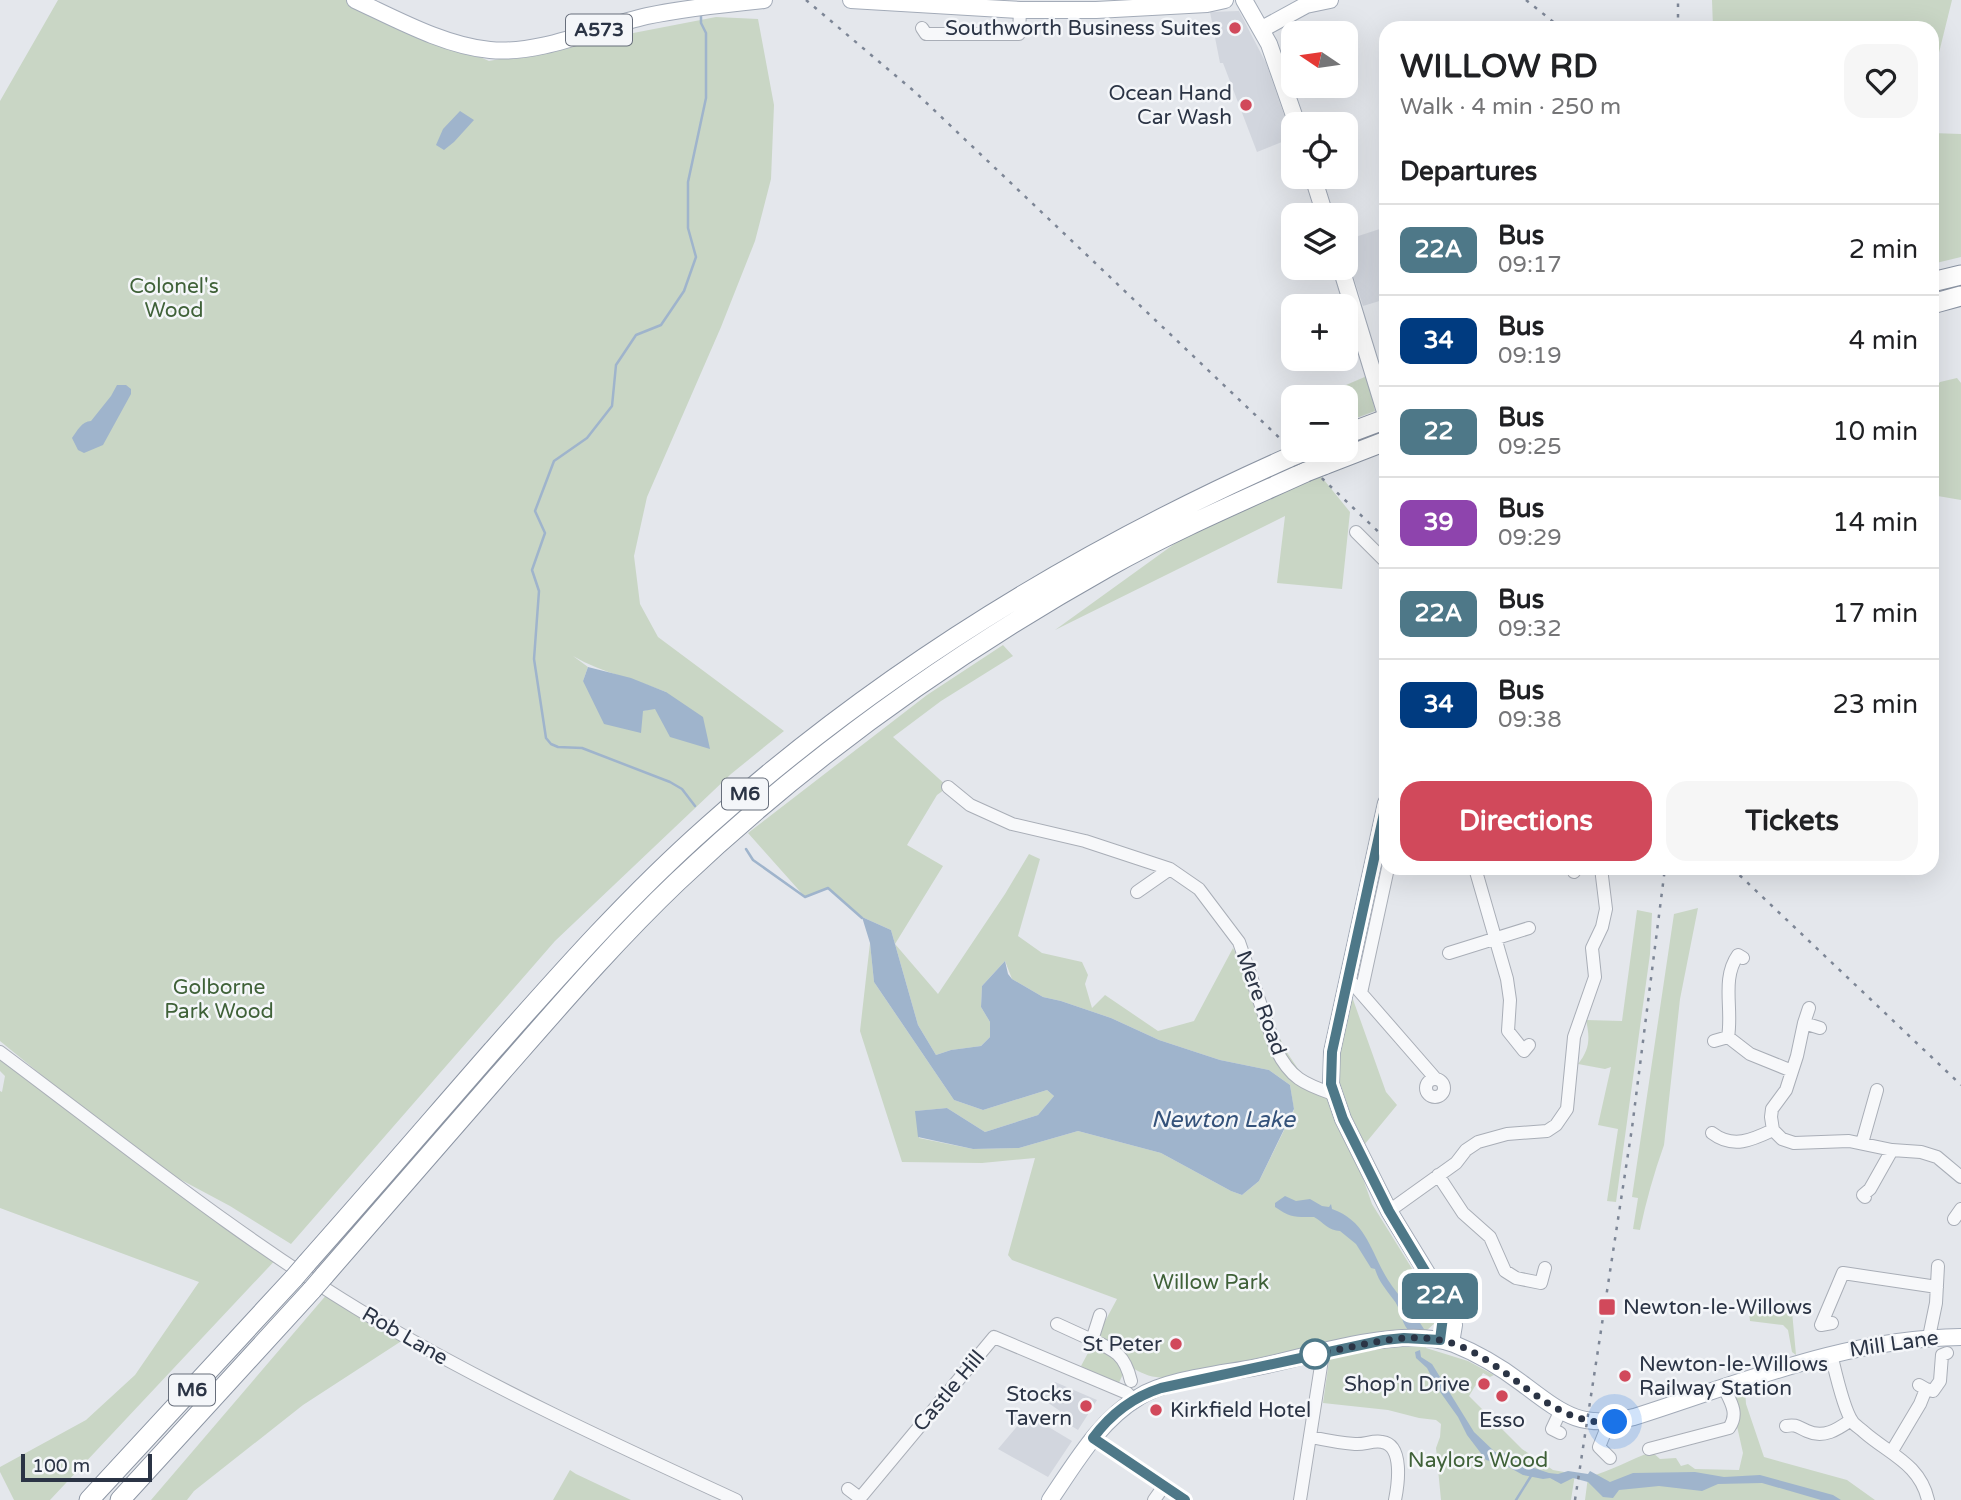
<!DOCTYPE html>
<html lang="en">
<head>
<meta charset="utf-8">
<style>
  body { margin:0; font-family:"Varela Round",sans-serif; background:#f6f6f6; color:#202124; height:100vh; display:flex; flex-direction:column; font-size:26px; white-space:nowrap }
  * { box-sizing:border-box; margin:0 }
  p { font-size:23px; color:#757577 }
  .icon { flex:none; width:38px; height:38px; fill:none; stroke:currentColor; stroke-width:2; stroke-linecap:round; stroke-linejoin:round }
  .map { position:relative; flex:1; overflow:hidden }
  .panel { position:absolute; left:1379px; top:21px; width:560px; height:854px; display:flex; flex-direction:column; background:#fff; border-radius:21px; box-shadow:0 7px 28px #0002 }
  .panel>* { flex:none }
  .badge { padding:0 14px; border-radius:10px; font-size:24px; line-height:46px }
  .needle { width:46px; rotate:283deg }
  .fabs { position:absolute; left:1281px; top:21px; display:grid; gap:14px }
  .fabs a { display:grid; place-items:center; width:77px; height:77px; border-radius:14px; background:#fff; box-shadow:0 7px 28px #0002; font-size:35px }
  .scale { position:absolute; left:21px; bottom:18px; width:131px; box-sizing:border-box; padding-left:7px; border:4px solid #2b3445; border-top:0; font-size:19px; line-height:24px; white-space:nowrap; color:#2b3445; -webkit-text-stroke:5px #f4f6f9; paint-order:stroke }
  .you { position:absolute; width:35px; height:35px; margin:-18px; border:5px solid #fff; border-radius:50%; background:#1a73e8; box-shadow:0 0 0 10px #1a73e833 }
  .map>.badge { position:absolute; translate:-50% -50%; box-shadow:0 0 0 4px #fff }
  h2 { padding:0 21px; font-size:26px; line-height:63px }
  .round { display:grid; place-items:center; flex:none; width:74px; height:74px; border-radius:21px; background:#f6f6f6 }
  .overview { display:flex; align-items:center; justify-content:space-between; height:119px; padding:0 21px }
  h1 { font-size:33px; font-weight:800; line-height:52px }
  .primary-button { display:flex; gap:14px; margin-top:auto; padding:14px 21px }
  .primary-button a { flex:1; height:80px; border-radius:21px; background:#d1495b; color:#fff; font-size:28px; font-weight:800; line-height:80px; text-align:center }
  .primary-button a+a { background:#f6f6f6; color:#202124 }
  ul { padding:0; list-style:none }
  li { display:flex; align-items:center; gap:21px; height:91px; padding:0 21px; border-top:2px solid #e0e0e0 }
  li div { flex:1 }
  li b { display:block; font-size:26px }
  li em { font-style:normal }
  li .badge { min-width:77px; font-weight:700; text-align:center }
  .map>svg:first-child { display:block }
  .built { fill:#d2d6de }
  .green { fill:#c9d6c5; fill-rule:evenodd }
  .water { fill:#9fb4cc }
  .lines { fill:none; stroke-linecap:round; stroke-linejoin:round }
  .stream { stroke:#9fb4cc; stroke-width:2.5 }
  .minor-casing { stroke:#a9aeb7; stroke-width:14 }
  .major-casing { stroke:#a3abb8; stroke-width:18 }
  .highway-casing { stroke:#8b94a3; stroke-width:21 }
  .minor { stroke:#f7f8fa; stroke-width:12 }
  .major { stroke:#fff; stroke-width:16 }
  .highway { stroke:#fff; stroke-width:19 }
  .rail { stroke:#7d8696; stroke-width:2.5; stroke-dasharray:3.5 7; stroke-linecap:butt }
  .highway-bridge-casing { stroke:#8b94a3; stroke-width:21; stroke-linecap:butt }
  .highway-bridge { stroke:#fff; stroke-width:19 }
  .line-casing { stroke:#fff; stroke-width:16 }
  .line { stroke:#4e7888; stroke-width:10 }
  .walk { stroke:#2b3445; stroke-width:7; stroke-dasharray:0 12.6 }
  .poi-dot { fill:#d1495b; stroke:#f4f6f9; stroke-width:2.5 }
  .stop-dot { fill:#fff; stroke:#4e7888; stroke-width:3.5 }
  .labels { text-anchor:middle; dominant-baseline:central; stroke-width:5; stroke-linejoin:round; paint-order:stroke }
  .shield { fill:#f4f6f9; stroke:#676e7b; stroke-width:2 }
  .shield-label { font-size:19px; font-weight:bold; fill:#2b3445 }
  .poi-label { font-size:21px; fill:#2b3445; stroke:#f4f6f9; text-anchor:end }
  .park-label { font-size:21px; fill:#3f6138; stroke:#f4f6f9 }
  .street-label { font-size:21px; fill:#2b3445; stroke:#f4f6f9 }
  .water-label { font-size:23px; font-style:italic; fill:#34527a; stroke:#f4f6f9 }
</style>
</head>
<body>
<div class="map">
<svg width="1961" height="1500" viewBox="0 0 1961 1500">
  <rect width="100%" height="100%" fill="#e4e7ec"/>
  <path class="built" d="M1239,11L1266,63L1292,138L1257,152L1223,63H1220L1210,12Z
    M1386,227V299L1363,306L1346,254V240Z
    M1055,1382L1097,1400L1078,1430L1057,1417L1060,1411L1041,1398Z
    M1015,1407L1072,1441L1048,1477L998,1449L1020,1423L1010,1417Z"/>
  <path class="green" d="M58,0H351L489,61L716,17L758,19L774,105L771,179L755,241L721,327L647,497L634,556L640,604L658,637L784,731L731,774L555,941L291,1244L230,1206L157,1167L281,1254L50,1500H14L0,1472V1467L86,1420L135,1375L199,1282L0,1208V1091L2,1092L5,1076L0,1071V1052L127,1145L0,1041V101ZM573,656C602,673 635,679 666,692L655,708L643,711L583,681L588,667Z
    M1712,0H1952L1932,81V28H1713Z
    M1932,133L1961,134V257L1932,264Z
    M1367,376L1375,411L1346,422V397H1318Z
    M1957,378L1961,383V500L1932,495V391L1940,382Z
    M1320,475L1350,512L1342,589L1277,583L1285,516L1055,630L1177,542Z
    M1003,645L1013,656L941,701L893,737L948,787L937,795L907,845L943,866L895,944L938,994L1005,894L1029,854L1040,859L1018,936L1042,953L1082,962L1088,975L1085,984L1092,1008L1105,995L1158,1031L1194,1021L1233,948L1288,1054L1307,1082L1338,1088L1334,1074L1350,991L1386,1092L1397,1105L1355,1156L1372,1204L1434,1304L1436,1322L1426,1331V1348L1468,1361L1494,1375L1490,1377L1483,1373L1469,1396L1522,1449L1553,1470L1575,1474L1571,1500H1441L1436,1448L1440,1437L1441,1424L1436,1420L1419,1418L1388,1410L1323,1403L1331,1347C1276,1362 1214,1387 1156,1377C1146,1376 1136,1370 1127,1365L1118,1385L1081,1366L1117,1299L1012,1260L1008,1255L1035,1158L982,1163L902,1162L860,1031L870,943L874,982L954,1100L983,1110L1047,1090L1054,1096L1038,1115L985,1132L947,1108L916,1111L919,1138L973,1149L1019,1148L1078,1131L1161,1153L1231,1191L1242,1195L1259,1181L1294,1110L1290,1085L1269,1070L1220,1060L1159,1040L1111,1018L1061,1001L1043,997L1012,979L1005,961L982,986L981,1007L990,1022V1037L981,1046L951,1050L936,1055L918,1025L891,930L862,917L828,888L805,897L748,833L927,695Z
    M1698,908L1680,999L1664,1145C1654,1173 1646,1201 1640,1230L1633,1229L1638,1198L1632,1197L1674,914Z
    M1637,910L1652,913L1650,954L1616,1202L1607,1201L1618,1129L1598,1125L1611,1067L1605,1069L1578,1064C1590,1049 1590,1038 1586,1020L1622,1021Z
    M328,1293L403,1340L303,1405L194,1491L187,1500H151Z
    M1791,1300L1796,1355L1792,1352L1788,1330L1783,1325L1750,1321L1749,1312Z
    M1745,1390L1746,1404L1764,1457L1847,1480L1875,1500H1585L1588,1477C1612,1471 1630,1459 1652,1452L1660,1459L1676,1458L1681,1466L1688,1464L1695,1469L1739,1470L1743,1453L1730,1395Z
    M570,1470L576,1474L631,1500H553Z"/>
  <path class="water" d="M460,111L474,120L454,142L444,150L436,145L443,129Z
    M117,385H126L131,389V394L103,445L84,453L78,450L72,438C77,431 82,421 91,421L111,396Z
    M588,667L631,678L666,692L703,717L710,749L670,737L655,709L643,711L641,733L604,724L583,681Z
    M862,917L891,930L918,1025L936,1055L951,1050L981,1046L990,1037V1022L981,1007L982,986L1005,961L1008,974L1012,979L1043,997L1061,1001L1111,1018L1159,1040L1220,1060L1269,1070L1290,1085L1294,1109L1259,1181L1242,1195L1231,1191L1161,1153L1078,1131L1019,1148L973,1149L918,1137L915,1111L947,1108L985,1132L1038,1115L1054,1096L1047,1090L983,1110L954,1100L874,982L870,943Z
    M1285,1196L1296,1201L1310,1199L1322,1206L1329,1207L1331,1204L1332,1209C1367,1221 1371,1253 1388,1280C1399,1297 1413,1311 1424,1329L1408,1330C1400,1320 1401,1308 1393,1299C1385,1288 1379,1282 1375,1269L1371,1268L1356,1244L1340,1231C1329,1231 1323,1222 1314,1217C1294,1217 1291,1218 1275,1207V1203Z
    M1420,1350L1421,1357L1432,1364L1474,1432L1495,1452L1516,1455L1531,1467L1549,1473L1558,1474L1568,1471L1588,1474L1590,1471L1610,1482L1633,1473L1695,1472L1724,1477L1760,1475L1833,1495L1841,1500H1821L1762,1483L1718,1484L1702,1491L1659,1486L1619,1490L1613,1498L1603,1497L1588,1482L1573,1478L1561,1484L1550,1478L1543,1479L1523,1475L1505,1465L1486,1460L1467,1435L1458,1417L1438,1389L1427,1368L1416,1358L1415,1352Z"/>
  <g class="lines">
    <path class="stream" d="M695,806L682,789L670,782L582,748L558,747L551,744L546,738L534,659L539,591L532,570L545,533L535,511L554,461L587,438L612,406L616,365L636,335L661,325L684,291L696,257L688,228V182L706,98V33L701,23V12
      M746,849L753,860L805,897L828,888L862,918
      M1516,1500L1531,1476"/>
    <defs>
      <path id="minor" d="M922,28L926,34H1019L1020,10
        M1356,532L1386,562
        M948,787L970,805L1012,824L1085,841L1170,869L1199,889L1239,942L1276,1049C1290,1078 1304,1084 1333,1094
        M1475,868L1507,979L1510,1000L1508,1031L1524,1051L1529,1045
        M1574,872L1576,868
        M1137,892L1170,869
        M1449,953L1529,928
        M1347,977L1435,1078
        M1361,993L1388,868
        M1809,1008L1804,1023L1820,1028
        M1804,1023L1797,1056L1786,1090L1772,1109L1771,1117L1773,1130L1782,1139L1794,1143L1849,1141L1892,1150L1921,1152L1937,1157L1961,1177
        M1728,1037C1733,1009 1721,979 1738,955L1743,958
        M1714,1041L1728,1037L1750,1054L1792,1071
        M0,1052C122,1143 244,1242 376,1320C492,1388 614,1444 736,1500
        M1426 1088a9 9 0 1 1 18 0a9 9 0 1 1-18 0Z
        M1712,1133C1733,1149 1752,1140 1773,1130
        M1862,1143L1877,1090
        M1438,1175L1463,1213L1490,1237L1505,1271L1516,1278L1541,1283L1545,1268
        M1865,1197L1863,1195L1870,1189L1892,1150
        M1389,1211L1456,1163L1466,1150L1478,1142L1507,1134L1547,1131L1556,1125L1567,1109L1574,1037L1595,977L1592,948L1602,927L1606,909L1601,868
        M1954,1219L1961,1209
        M1100,1315L1092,1340C1115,1350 1125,1355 1131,1381
        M1832,1323L1821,1325L1843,1273L1937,1287
        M1057,1324L1092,1340
        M1929,1337L1936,1303L1938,1266
        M1831,1354C1835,1370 1843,1408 1852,1421C1854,1425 1860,1428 1864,1432C1889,1454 1920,1464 1928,1500
        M1926,1389L1933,1391L1940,1381L1942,1355L1947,1353
        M1609,1422L1599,1447L1610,1458
        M1786,1426C1796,1424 1798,1427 1807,1431C1824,1439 1838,1429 1851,1420
        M1560,1433L1552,1429L1560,1412
        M1311,1437C1325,1440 1340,1443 1355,1444C1364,1445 1373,1440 1382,1442C1404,1445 1398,1485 1395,1500
        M1093,1438L1185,1500
        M1649,1449L1729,1428C1739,1414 1731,1402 1724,1388
        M1892,1451L1920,1404L1926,1389L1919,1385
        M848,1489L860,1498
        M861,1500L860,1498L994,1337L1127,1393L1134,1400
        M1154,1500L1164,1486
        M1300,1500L1323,1353"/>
      <path id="major" d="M355,0C396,19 445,46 490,50C541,55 598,27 647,16C685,8 725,4 764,0
        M851,0L1020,10H1096L1207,4L1225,0
        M1244,0L1269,44L1297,124
        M1262,29L1306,5L1330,0
        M1313,177L1325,215
        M1341,268L1386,415
        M1386,803L1332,1052L1331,1084L1343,1119L1389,1211L1452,1314L1454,1325L1451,1343
        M1050,1500C1076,1462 1099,1421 1139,1397C1167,1379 1223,1374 1257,1367C1305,1357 1353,1341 1402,1338C1419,1337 1438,1338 1454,1344C1479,1354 1502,1368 1523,1384C1563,1414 1581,1430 1634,1417C1741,1383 1847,1338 1961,1337"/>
      <path id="highway" d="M1932,282L1961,275
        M1932,304L1961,296
        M1346,434L1386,419
        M1324,465L1386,441
        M306,1264C369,1193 431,1121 493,1050C562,972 630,895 708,826C881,671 1078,551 1290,457
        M324,1276C382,1209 440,1143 498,1076C556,1010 613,943 677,882C806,759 953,654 1108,567C1172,531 1240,502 1306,472
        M89,1500L294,1278
        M120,1500L312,1290"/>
    </defs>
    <use href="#minor" class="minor-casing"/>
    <use href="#major" class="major-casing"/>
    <use href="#highway" class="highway-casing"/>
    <use href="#minor" class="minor"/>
    <use href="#major" class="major"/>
    <use href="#highway" class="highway"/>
    <path class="rail" d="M806,0L915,92L1386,539
      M1526,0L1561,28
      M1678,28V0
      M1732,868L1961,1085
      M1575,1500L1632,1128L1665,868"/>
    <defs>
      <path id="highway-bridge" d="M1290,457L1307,450
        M1306,472L1324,465
        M294,1278L306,1264
        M312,1290L324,1276"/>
    </defs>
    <use href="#highway-bridge" class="highway-bridge-casing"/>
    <use href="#highway-bridge" class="highway-bridge"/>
  </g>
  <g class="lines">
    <defs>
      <path id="line" d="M1185,1500L1093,1438C1110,1415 1133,1397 1161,1388L1384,1340L1404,1338L1440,1340L1443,1317L1440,1296L1389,1211L1343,1119L1331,1084L1332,1052L1386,804"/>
    </defs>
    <use href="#line" class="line-casing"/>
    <use href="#line" class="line"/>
    <path class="walk" d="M1315,1354C1360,1347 1403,1330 1448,1342C1509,1359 1548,1428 1615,1422"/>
  </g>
  <g class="poi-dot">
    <circle cx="1235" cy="28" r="7"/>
    <circle cx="1246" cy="105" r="7"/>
    <rect x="1598" y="1298" width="18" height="18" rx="3.5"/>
    <circle cx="1176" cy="1344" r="7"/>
    <circle cx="1625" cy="1376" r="7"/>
    <circle cx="1484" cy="1384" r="7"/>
    <circle cx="1502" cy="1396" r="7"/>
    <circle cx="1086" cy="1406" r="7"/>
    <circle cx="1156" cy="1410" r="7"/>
  </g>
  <circle class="stop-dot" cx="1315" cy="1354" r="14"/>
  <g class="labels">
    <g class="shield">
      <rect x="566" y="14.5" width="66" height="31" rx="5"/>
      <rect x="722" y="778.5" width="46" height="31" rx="5"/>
      <rect x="169" y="1374.5" width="46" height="31" rx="5"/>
    </g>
    <g class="shield-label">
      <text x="599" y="30">A573</text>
      <text x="745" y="794">M6</text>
      <text x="192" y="1390">M6</text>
    </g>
    <g class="poi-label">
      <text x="1221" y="28">Southworth Business Suites</text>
      <text x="1232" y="93">Ocean Hand<tspan x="1232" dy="24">Car Wash</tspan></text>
      <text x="1623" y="1307" text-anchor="start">Newton-le-Willows</text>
      <text x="1162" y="1344">St Peter</text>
      <text x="1639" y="1364" text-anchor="start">Newton-le-Willows<tspan x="1639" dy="24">Railway Station</tspan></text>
      <text x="1470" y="1384">Shop'n Drive</text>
      <text x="1072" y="1394">Stocks<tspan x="1072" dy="24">Tavern</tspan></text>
      <text x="1170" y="1410" text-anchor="start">Kirkfield Hotel</text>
      <text x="1502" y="1420" text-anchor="middle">Esso</text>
    </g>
    <g class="park-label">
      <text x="174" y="286">Colonel's<tspan x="174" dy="24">Wood</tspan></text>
      <text x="219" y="987">Golborne<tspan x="219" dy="24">Park Wood</tspan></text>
      <text x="1211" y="1282">Willow Park</text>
      <text x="1478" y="1460">Naylors Wood</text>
    </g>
    <g class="street-label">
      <text transform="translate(1261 1003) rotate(70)">Mere Road</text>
      <text transform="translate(405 1336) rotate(30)">Rob Lane</text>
      <text transform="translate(1894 1344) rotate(-8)">Mill Lane</text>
      <text transform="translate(949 1391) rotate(-50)">Castle Hill</text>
    </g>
    <g class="water-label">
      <text x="1223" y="1120">Newton Lake</text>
    </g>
  </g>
</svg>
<div class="fabs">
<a><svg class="needle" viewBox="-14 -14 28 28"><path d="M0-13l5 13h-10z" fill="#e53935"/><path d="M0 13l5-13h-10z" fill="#757577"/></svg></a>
<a><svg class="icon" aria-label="locate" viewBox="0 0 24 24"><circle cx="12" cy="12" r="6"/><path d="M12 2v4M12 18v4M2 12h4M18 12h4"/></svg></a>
<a><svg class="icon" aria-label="layers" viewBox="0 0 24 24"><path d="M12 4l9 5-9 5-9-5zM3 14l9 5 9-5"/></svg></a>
<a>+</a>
<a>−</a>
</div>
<div class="scale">100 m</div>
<div class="you" style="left:1615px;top:1422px"></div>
<b class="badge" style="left:1440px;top:1296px;background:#4e7888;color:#fff">22A</b>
<section class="panel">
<div class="overview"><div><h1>WILLOW RD</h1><p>Walk · 4 min · 250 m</p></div><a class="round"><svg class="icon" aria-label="heart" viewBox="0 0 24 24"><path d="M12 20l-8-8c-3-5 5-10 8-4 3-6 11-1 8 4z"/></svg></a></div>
<h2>Departures</h2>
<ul>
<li><span class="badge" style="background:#4e7888;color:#fff">22A</span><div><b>Bus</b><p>09:17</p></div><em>2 min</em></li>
<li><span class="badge" style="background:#003b80;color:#fff">34</span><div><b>Bus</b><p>09:19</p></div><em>4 min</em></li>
<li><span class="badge" style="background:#4e7888;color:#fff">22</span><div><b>Bus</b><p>09:25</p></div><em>10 min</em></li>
<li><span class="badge" style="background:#8e44ad;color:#fff">39</span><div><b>Bus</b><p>09:29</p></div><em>14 min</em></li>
<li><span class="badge" style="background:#4e7888;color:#fff">22A</span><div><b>Bus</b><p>09:32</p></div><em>17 min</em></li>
<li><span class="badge" style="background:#003b80;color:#fff">34</span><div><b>Bus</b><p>09:38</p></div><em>23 min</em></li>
</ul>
<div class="primary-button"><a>Directions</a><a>Tickets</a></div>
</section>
</div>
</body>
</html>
